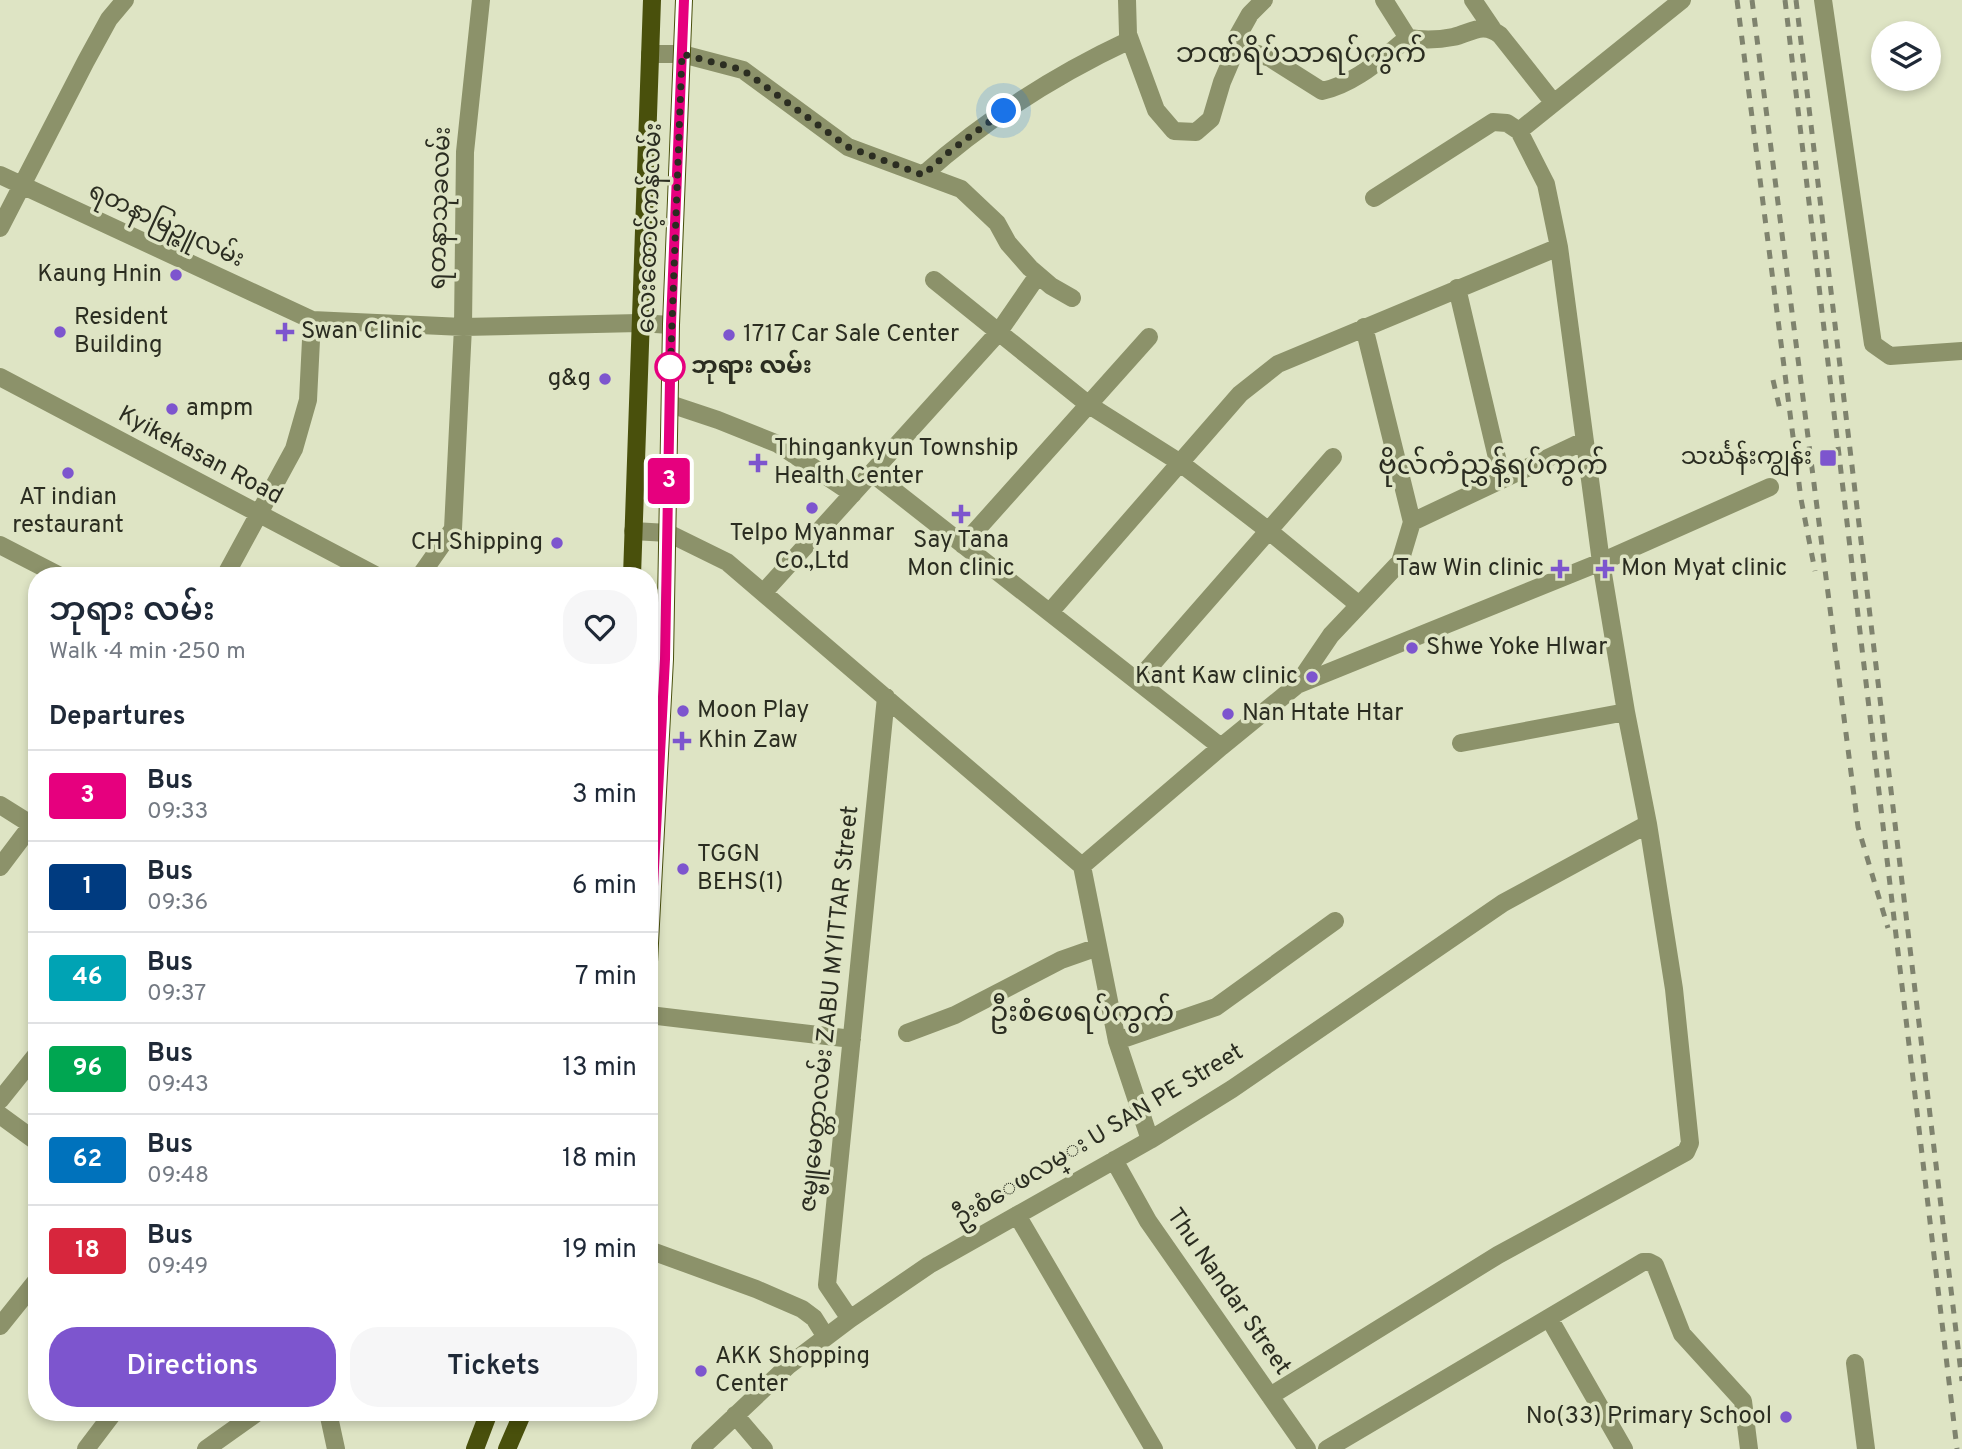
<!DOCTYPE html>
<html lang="en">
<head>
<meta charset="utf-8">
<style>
  body { margin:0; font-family:Overpass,"Noto Sans Myanmar",sans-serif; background:#f6f6f7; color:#1f2937; height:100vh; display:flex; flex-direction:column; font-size:26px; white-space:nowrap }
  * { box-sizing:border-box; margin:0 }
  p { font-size:23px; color:#747a83 }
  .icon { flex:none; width:38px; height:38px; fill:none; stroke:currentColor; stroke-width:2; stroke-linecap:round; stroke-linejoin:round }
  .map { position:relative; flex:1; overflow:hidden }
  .details { position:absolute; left:28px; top:567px; width:630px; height:854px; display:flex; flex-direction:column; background:#fff; border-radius:28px; box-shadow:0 4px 10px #0003 }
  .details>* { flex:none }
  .badge { padding:0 14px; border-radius:5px; font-size:24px; line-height:46px }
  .tools { position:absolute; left:1871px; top:21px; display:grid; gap:14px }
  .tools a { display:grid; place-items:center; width:70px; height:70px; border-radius:50%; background:#fff; box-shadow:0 4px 10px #0003; font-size:35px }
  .you { position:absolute; width:35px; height:35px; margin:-18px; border:5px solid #fff; border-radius:50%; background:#1a73e8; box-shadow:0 0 0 10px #1a73e833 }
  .map>.badge { position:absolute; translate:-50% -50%; box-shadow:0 0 0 4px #fff }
  h2 { padding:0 21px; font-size:26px; line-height:63px }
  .round { display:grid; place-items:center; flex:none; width:74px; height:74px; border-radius:28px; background:#f6f6f7 }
  .headline { display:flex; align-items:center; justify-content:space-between; height:119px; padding:0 21px }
  h1 { font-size:33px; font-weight:600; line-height:52px }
  .button { display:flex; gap:14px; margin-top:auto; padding:14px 21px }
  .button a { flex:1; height:80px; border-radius:28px; background:#7d55ce; color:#fff; font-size:28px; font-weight:600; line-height:80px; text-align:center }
  .button a+a { background:#f6f6f7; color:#1f2937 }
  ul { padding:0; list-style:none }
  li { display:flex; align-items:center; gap:21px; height:91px; padding:0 21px; border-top:2px solid #e0e1e3 }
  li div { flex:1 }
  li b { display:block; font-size:26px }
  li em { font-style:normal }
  li .badge { min-width:77px; font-weight:700; text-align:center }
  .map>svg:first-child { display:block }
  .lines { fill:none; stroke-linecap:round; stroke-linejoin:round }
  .minor { stroke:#8c926a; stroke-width:18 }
  .major { stroke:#49500c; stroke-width:18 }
  .rail { stroke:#7f836e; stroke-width:5; stroke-dasharray:9 9; stroke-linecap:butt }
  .line-casing { stroke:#fff; stroke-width:16 }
  .line { stroke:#e6007e; stroke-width:10 }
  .walk { stroke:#2b2d21; stroke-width:7; stroke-dasharray:0 12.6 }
  .poi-dot { fill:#7d55ce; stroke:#dee4c4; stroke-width:2.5 }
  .stop-dot { fill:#fff; stroke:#e6007e; stroke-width:3.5 }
  .labels { text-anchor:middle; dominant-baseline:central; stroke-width:7; stroke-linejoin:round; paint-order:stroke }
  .street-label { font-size:24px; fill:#2b2d21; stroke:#dee4c4 }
  .poi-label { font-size:24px; fill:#2b2d21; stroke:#dee4c4; text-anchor:start }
  .stop-label { font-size:24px; font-weight:bold; fill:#2b2d21; stroke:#dee4c4; text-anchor:start }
  .quarter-label { font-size:28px; fill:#2b2d21; stroke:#dee4c4 }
</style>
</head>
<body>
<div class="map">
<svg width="1962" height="1449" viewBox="0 0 1962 1449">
  <rect width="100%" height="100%" fill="#dee4c4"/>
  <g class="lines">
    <path class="minor" d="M1127,0L1128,34L1156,110L1174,131L1196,132L1211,119L1222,82L1237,47L1236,39L1250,14L1264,0
      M1384,0L1408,38
      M1473,0L1492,28
      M1823,0L1873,344L1890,356L1962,351
      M1237,47L1270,58L1322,91C1355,84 1382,58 1408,38C1423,40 1438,40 1453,37C1471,33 1483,21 1500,35L1553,102
      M650,54H682L743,70L848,147L961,189L997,223L1008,243L1030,268L1051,286L1072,298
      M0,175L312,320L463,327L639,323L671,325
      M923,175C985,120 1055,75 1130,40
      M1374,198L1493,122L1507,123L1519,131
      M0,228L86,61L109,19L125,0
      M934,280L1089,405L1179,462L1269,531L1359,605
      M1457,288L1502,479
      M0,377L377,576
      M670,404L718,420L778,444L853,494
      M873,474L1221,747
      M1412,522L1584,441
      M633,531L668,533L727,562L1082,866
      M0,545L60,576
      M963,545L1149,337
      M225,576L294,449L308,400L312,320
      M420,576L453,529L463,327L465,152L481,0
      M764,592L998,333L1038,275
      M1050,612L1240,394L1278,364L1559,247
      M1138,680L1333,457
      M1297,685L1331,635L1400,562L1412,522L1364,327
      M1461,743L1626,712
      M0,805L32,825
      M1082,866L1221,747L1297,685L1601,562L1770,487
      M1082,866L1117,1041L1150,1140
      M0,867L37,818
      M649,1015L852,1039
      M907,1033L955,1015L1061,960L1098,947
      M1117,1041L1216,1007L1335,921
      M0,1100L37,1054
      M0,1115L37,1142
      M1114,1160L1148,1221L1307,1449
      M1017,1215L1154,1449
      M649,1250L756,1289L802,1309L814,1318L826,1337
      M1549,1318L1624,1449
      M850,1319L827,1285L886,697
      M0,1326L37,1280
      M1855,1363L1866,1449
      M1270,1396L1498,1255L1686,1152L1690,1143L1674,989L1648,824L1626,712L1601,562L1559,247L1546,184L1519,131L1682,0
      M328,1412L336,1449
      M735,1415L764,1449
      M86,1449L114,1412
      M206,1449L258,1412
      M700,1449L789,1365L850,1319L929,1265L1150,1140L1232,1089L1503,903L1648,824
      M1327,1449L1643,1262H1649L1655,1265L1682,1334L1743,1401L1749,1449"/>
    <path class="major" d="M632,576L652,0
      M649,962L665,659L671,325L684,0
      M475,1449L489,1412
      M507,1449L523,1412"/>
    <path class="rail" d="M1737,0L1801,499L1815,571
      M1752,0L1858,827L1888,928
      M1785,0L1957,1449
      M1796,0L1962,1381
      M1773,380L1781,414"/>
  </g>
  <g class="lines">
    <defs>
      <path id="line" d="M649,962L665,659L671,324L684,0"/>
    </defs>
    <use href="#line" class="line-casing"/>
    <use href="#line" class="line"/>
    <path class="walk" d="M670,367V378L682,54L743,70L848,147L923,175L949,152L1004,111"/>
  </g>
  <g class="poi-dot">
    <circle cx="176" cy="275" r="7"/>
    <circle cx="60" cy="332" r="7"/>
    <path d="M281.5 321.5h7v7h7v7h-7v7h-7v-7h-7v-7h7z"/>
    <circle cx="729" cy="335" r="7"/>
    <circle cx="605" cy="379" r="7"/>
    <circle cx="172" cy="409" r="7"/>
    <rect x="1819" y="449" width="18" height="18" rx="3.5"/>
    <path d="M754.5 452.5h7v7h7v7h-7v7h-7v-7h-7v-7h7z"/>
    <circle cx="68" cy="473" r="7"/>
    <circle cx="812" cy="508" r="7"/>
    <path d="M957.5 503.5h7v7h7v7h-7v7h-7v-7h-7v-7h7z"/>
    <circle cx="557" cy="543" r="7"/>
    <path d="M1556.5 558.5h7v7h7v7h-7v7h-7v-7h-7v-7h7z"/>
    <path d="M1601.5 558.5h7v7h7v7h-7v7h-7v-7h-7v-7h7z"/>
    <circle cx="1412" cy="648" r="7"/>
    <circle cx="1312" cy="677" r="7"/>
    <circle cx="683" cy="711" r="7"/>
    <circle cx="1228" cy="714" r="7"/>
    <path d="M678.5 730.5h7v7h7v7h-7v7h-7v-7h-7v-7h7z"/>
    <circle cx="683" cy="869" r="7"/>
    <circle cx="701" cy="1371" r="7"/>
    <circle cx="1786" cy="1417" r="7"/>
  </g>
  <circle class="stop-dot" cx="670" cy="367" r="14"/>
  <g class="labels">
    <g class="street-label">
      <text transform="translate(441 208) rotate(-88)">ရတနာသုခလမ်း</text>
      <text transform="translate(166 226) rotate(25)">ရတနာမြဉ္ဇူလမ်း</text>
      <text transform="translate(651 228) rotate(-88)">လေးထောင့်ကန်လမ်း</text>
      <text transform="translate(200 456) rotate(28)">Kyikekasan Road</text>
      <text transform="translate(830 1009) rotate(-84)">ဇမ္ဗူမေတ္တာလမ်း ZABU MYITTAR Street</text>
      <text transform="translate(1099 1136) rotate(-31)">ဦးစံေဖလမ္း U SAN PE Street</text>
      <text transform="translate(1228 1292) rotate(55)">Thu Nandar Street</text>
    </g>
    <g class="poi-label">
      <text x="162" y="275" text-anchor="end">Kaung Hnin</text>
      <text x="74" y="318">Resident<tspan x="74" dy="28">Building</tspan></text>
      <text x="301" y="332">Swan Clinic</text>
      <text x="743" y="335">1717 Car Sale Center</text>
      <text x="591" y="379" text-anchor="end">g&amp;g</text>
      <text x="186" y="409">ampm</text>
      <text x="774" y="449">Thingankyun Township<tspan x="774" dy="28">Health Center</tspan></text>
      <text x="1812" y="458" text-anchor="end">သင်္ဃန်းကျွန်း</text>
      <text x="68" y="498" text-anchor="middle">AT indian<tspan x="68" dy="28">restaurant</tspan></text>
      <text x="812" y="534" text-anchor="middle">Telpo Myanmar<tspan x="812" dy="28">Co.,Ltd</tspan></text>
      <text x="961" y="541" text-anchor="middle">Say Tana<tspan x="961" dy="28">Mon clinic</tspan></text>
      <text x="543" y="543" text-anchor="end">CH Shipping</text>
      <text x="1544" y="569" text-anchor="end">Taw Win clinic</text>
      <text x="1621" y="569">Mon Myat clinic</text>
      <text x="1426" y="648">Shwe Yoke Hlwar</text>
      <text x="1298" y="677" text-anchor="end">Kant Kaw clinic</text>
      <text x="697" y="711">Moon Play</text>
      <text x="1242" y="714">Nan Htate Htar</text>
      <text x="698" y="741">Khin Zaw</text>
      <text x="697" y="855">TGGN<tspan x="697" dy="28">BEHS(1)</tspan></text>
      <text x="715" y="1357">AKK Shopping<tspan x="715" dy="28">Center</tspan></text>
      <text x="1772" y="1417" text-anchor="end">No(33) Primary School</text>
    </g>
    <g class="stop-label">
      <text x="691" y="367">ဘုရား လမ်း</text>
    </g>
    <g class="quarter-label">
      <text x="1301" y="55">ဘဏ်ရိပ်သာရပ်ကွက်</text>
      <text x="1493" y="467">ဗိုလ်ကံညွှန့်ရပ်ကွက်</text>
      <text x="1082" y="1014">ဦးစံဖေရပ်ကွက်</text>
    </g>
  </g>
</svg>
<div class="tools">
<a><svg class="icon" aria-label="layers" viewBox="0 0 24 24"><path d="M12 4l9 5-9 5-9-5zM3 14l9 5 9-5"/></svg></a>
</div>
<div class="you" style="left:1004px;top:111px"></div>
<b class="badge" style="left:669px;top:481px;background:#e6007e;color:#fff">3</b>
<section class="details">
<div class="headline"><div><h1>ဘုရား လမ်း</h1><p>Walk · 4 min · 250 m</p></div><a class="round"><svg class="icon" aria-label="heart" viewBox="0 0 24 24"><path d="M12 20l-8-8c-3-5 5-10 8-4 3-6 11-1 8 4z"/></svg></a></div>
<h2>Departures</h2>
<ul>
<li><span class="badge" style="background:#e6007e;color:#fff">3</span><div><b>Bus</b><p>09:33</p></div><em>3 min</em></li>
<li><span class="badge" style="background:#003b80;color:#fff">1</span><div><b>Bus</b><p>09:36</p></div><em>6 min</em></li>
<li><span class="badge" style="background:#00a3b4;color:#fff">46</span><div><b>Bus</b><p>09:37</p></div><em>7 min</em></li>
<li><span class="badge" style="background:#00a651;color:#fff">96</span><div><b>Bus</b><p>09:43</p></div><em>13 min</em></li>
<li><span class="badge" style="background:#0072bc;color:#fff">62</span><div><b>Bus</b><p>09:48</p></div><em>18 min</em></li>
<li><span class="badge" style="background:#d7263d;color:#fff">18</span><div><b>Bus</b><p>09:49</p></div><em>19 min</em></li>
</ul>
<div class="button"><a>Directions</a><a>Tickets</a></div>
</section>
</div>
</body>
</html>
